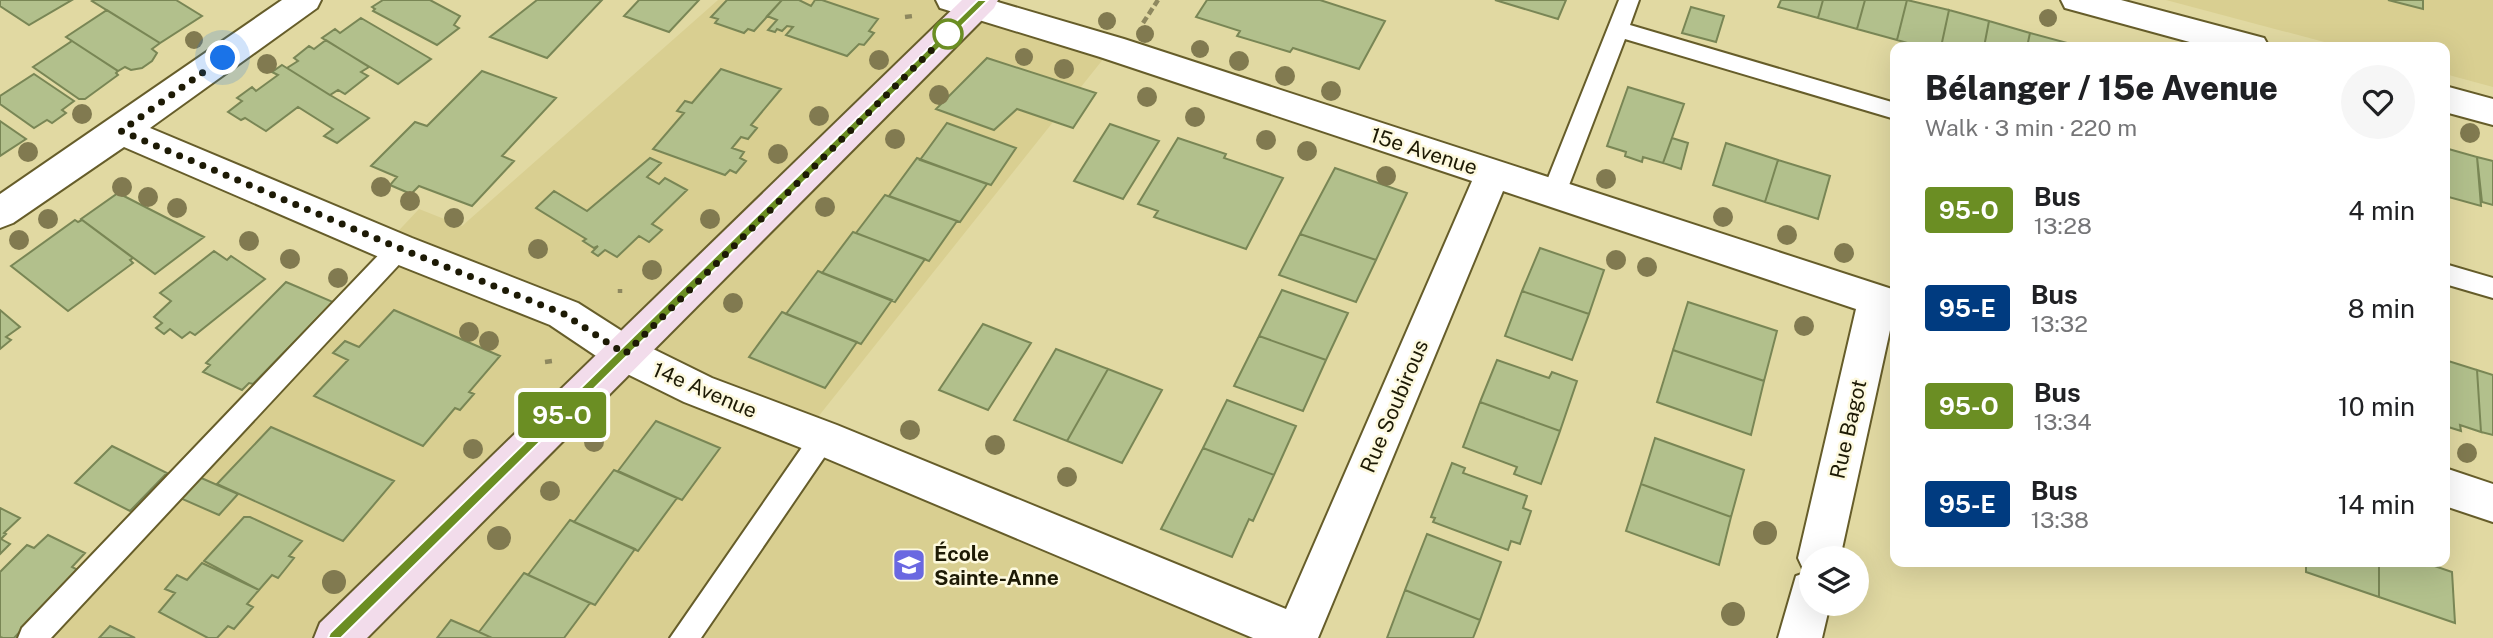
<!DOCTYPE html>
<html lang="en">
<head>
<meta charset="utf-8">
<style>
  body { margin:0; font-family:"Public Sans",sans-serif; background:#f6f6f6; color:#202124; height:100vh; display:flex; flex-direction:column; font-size:26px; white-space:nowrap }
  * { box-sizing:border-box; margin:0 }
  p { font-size:23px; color:#757577 }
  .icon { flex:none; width:38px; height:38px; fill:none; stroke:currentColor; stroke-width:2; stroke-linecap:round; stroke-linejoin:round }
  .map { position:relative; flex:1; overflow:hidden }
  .details { position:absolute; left:1890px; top:42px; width:560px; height:525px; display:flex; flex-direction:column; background:#fff; border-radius:14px; box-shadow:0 7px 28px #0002 }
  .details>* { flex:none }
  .badge { padding:0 14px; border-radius:5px; font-size:24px; line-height:46px }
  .tools { position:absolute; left:1799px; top:546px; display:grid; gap:14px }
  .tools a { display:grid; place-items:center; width:70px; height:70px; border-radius:50%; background:#fff; box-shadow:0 7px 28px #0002; font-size:35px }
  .you { position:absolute; width:35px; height:35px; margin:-18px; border:5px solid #fff; border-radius:50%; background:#1a73e8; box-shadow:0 0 0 10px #1a73e833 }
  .map>.badge { position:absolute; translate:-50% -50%; box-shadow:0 0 0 4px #fff }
  .round { display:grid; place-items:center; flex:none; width:74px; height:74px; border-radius:37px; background:#f6f6f6 }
  .summary { display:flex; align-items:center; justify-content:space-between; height:119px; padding:0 35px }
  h1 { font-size:33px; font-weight:800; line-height:52px }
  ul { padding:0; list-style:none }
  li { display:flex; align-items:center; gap:21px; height:98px; padding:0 35px }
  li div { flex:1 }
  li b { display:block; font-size:26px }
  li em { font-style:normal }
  li .badge { min-width:77px; font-weight:700; text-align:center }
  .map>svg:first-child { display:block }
  .built { fill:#d9cf91 }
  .building { fill:#b2c08c; stroke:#798655; stroke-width:2 }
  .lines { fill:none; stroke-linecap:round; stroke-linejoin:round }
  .lane-casing { stroke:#665d2a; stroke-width:4 }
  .street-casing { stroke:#665d2a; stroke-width:4 }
  .secondary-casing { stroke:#665d2a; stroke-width:4 }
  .path { stroke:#8e885f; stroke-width:4.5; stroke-dasharray:7 3.5; stroke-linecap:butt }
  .lane { fill:#fff; fill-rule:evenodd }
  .street { fill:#fff; fill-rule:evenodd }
  .secondary { fill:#f2dceb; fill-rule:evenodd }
  .tree { fill:#817a50 }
  .line { fill:#6b8e23; stroke:#fff; stroke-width:2 }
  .walk { stroke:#1d1a05; stroke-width:7; stroke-dasharray:0 12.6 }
  .stop-dot { fill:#fff; stroke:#6b8e23; stroke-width:3.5 }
  .labels { text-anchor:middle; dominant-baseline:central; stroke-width:5; stroke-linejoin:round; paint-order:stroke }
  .street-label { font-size:21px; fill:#1d1a05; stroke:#fdf9de }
  .poi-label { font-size:21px; font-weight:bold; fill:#1d1a05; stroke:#fdf9de; text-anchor:start }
</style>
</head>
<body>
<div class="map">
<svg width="2493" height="638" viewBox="0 0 2493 638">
  <rect width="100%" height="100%" fill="#e1d9a2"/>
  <path class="built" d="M718,0H982L1112,48L806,432L1296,638H16L419,209L462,226Z
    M2166,0H2493V87L2445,74V47H2343Z"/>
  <path class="building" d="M0,0H72L29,25L0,6Z
    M94,0H176L202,16L160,43L92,1Z
    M383,0H430L460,16L454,25L459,28L437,45L373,11L375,9L372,7Z
    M537,0H602L547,58L490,37Z
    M639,0H699L669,32L624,16Z
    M727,0H782L754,31L748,29L744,33L715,23L718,19L711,17Z
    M782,0H799L811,6L815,0H822L878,19L869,31L874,33L864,45L859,44L847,56L786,35L793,27L787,26L782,31L777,29L775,32L768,30L777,20L767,16Z
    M1207,0H1320L1385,21L1359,69L1293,48L1290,52L1237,36L1240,31L1196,17Z
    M1495,0H1566L1558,19Z
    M1781,0H1823L1818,18L1778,7Z
    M1823,0H1865L1857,29L1818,18Z
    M1865,0H1907L1897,40L1857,29Z
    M1907,0L1949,10L1941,47H1921L1897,40Z
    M2388,0H2423V9Z
    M1691,7L1724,16L1716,42L1682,33Z
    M107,10L160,43L152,49L157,53L152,61L142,68L131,70L125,67L118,71L66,37Z
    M1949,10L1989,21L1984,47H1941Z
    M361,18L431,59L398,84L322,38L335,29L340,33Z
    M1989,21L2030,33L2027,47H1984Z
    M2030,33L2071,44V47H2027Z
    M326,40L369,67L361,72L368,76L345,94L338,90L330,95L287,68L298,61L294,58L309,46L314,49Z
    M72,41L118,71L116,73L118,75L85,99H79L33,67Z
    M987,58L1096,93L1073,128L1017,109L994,130L936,109Z
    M282,65L330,95L369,118L337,143L324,136L333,129L298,107L266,131L245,118L241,120L228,112L242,101L237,98L252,87L256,91L278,75L272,72Z
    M721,69L781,89L751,125L757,128L748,139L741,137L732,148L744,152L740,158L746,161L736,173L730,170L725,175L653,149L684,113L677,111L685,101L692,103Z
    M482,71L556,98L502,156L514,161L472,206L419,186L411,194L390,185L397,177L371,166L415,122L427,126Z
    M34,74L74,101L62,110L66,113L52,123L47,120L34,128L0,104V96Z
    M1628,87L1684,104L1663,163L1643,157L1642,162L1625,156L1626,152L1607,146Z
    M0,121L26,139L0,156Z
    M947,123L1016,148L991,185L920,160Z
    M1110,124L1159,141L1123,199L1074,181Z
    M1178,138L1226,154L1224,158L1283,178L1246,249L1154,217L1158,211L1138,204Z
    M1672,138L1688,143L1681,169L1663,163Z
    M1726,143L1778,160L1765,202L1713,185Z
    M2445,148L2477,157L2481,206L2445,196Z
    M2477,157L2493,161V205L2482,202Z
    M650,158L661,163L647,177L659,184L665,178L687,190L652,224L662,230L649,242L639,236L617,257L605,250L598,256L592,252L598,246L594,248L583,241L586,239L536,208L554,191L587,211Z
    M917,158L987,184L960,222L889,196Z
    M1778,160L1830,176L1818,219L1765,202Z
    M1335,168L1407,193L1376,260L1300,234Z
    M118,193L204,237L155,274L81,219Z
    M885,195L957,221L929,261L856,233Z
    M75,220L78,222L82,220L133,258L130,260L133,263L68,311L11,266Z
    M853,232L925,259L895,302L822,273Z
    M1300,234L1376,260L1356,302L1279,275Z
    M1540,248L1604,270L1589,314L1522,291Z
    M214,251L227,260L231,256L265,279L195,335L190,332L182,338L170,329L164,334L156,328L162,323L154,317L171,301L160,293Z
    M818,271L892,300L861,344L786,314Z
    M286,282L333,302L253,384L249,383L242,390L203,372L210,365L206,363Z
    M1282,290L1348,313L1326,360L1259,336Z
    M1522,291L1589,314L1572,360L1505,336Z
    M1688,302L1777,331L1764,381L1673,350Z
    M0,310L20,327L6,337L11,340L0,349Z
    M394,310L500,356L469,392L474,394L460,410L455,408L423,446L314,396L348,360L333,353L345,341L359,347Z
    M782,312L857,342L825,388L749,357Z
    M983,324L1031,343L988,410L939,390Z
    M1259,336L1326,360L1303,411L1234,386Z
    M1056,349L1108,369L1067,441L1014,420Z
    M1673,350L1764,381L1751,435L1657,402Z
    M1497,360L1549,378L1552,372L1577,381L1560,431L1480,402Z
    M2445,360L2477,370L2481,432L2460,425L2461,431L2445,426Z
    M1108,369L1162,390L1122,463L1067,441Z
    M2477,370L2493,375V435L2481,432Z
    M1227,400L1296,426L1274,475L1203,448Z
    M1480,402L1560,431L1541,484L1514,474L1517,467L1463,447Z
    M656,421L720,448L682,500L618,471Z
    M271,427L394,481L343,541L217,484Z
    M1655,438L1744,470L1731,517L1641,484Z
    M112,446L167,473L130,511L75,483Z
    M1203,448L1274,475L1253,521L1249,519L1232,557L1161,529Z
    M1452,463L1465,468L1463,473L1527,496L1523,508L1531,511L1520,544L1511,541L1508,550L1433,522L1435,518L1431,517Z
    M614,470L677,498L638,551L574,522Z
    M199,477L238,494L219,515L180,498Z
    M1641,484L1731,517L1719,565L1626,531Z
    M0,508L20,518L4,533L6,534L1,539L10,544L0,554Z
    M244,517H250L302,541L289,556L294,558L278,578L272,575L259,590L204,561Z
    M570,520L635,549L595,605L528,575Z
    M1427,534L1501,562L1480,620L1405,590Z
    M48,535L85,553L72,567L78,570L14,638H3L0,637V572L27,545L34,548Z
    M2306,562H2379V597L2306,572Z
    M2379,562H2423L2452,572L2455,623L2379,597Z
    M202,563L259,590L247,604L253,607L234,629L228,626L217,638H208L159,612L175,593L165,589L177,575L187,580Z
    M524,573L590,603L564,638H492L479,632Z
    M1405,590L1480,620L1473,638H1387Z
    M451,620L479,632L492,638H437Z
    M110,626L135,638H99Z"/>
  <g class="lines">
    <defs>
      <path id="lane" d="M1619,0H1639L1630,25L1895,103V119L1625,39L1566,193L1562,199L1554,202L1546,199L1542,193Z
        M399,239L407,242L411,249L407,256L51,638H18L22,628L391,242Z
        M2445,264L2493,278V298L2445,284Z
        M823,427L832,430L836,438L832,446L701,638H670L814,430Z"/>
      <path id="street" d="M282,0H321L317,8L150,128L412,238L578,303L639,342L712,378L837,425L1286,609L1472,181L1100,57L940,8L936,0H991L1124,39L1895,290V322L1892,321L1840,558H1811V604H1830L1822,638H1778L1796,576L1805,573L1798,558L1856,309L1503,191L1318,638H1253L809,451L684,402L611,366L550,325L386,260L124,147L13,223L0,228V194Z
        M2061,0H2121L2264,38L2269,47H2208L2065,8Z
        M2445,86L2493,99V125L2445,112Z
        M2445,468L2493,484V522L2445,506Z"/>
      <path id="secondary" d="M962,0H998L994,8L367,638H314L320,623Z"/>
    </defs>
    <use href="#lane" class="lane-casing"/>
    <use href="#street" class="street-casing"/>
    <use href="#secondary" class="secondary-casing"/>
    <path class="path" d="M905,17L913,16
      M1143,23L1158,0
      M620,289V293
      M545,362L552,361"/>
    <use href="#lane" class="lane"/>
    <use href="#street" class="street"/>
    <use href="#secondary" class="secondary"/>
  </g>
  <g class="tree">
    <circle cx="2048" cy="18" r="9"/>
    <circle cx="1107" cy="21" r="9"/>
    <circle cx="1145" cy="34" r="9"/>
    <circle cx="194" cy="40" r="9"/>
    <circle cx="1200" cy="49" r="9"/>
    <circle cx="1024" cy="57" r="9"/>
    <circle cx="879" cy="60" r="10"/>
    <circle cx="1239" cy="61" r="10"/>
    <circle cx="267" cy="64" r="10"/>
    <circle cx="1064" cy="69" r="10"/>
    <circle cx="1285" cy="76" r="10"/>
    <circle cx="1331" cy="91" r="10"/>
    <circle cx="939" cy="95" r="10"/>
    <circle cx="1147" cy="97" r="10"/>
    <circle cx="82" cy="114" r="10"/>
    <circle cx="819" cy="116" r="10"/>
    <circle cx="1195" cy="117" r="10"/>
    <circle cx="2470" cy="133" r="10"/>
    <circle cx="895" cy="139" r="10"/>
    <circle cx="1266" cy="140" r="10"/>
    <circle cx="1307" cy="151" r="10"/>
    <circle cx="28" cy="152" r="10"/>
    <circle cx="778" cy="154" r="10"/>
    <circle cx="1386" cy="176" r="10"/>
    <circle cx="1606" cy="179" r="10"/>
    <circle cx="122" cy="187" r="10"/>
    <circle cx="381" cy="187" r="10"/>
    <circle cx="148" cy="197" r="10"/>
    <circle cx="410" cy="201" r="10"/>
    <circle cx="825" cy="207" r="10"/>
    <circle cx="177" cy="208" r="10"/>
    <circle cx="1723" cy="217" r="10"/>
    <circle cx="454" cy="218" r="10"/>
    <circle cx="48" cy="219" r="10"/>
    <circle cx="710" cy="219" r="10"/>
    <circle cx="1787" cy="235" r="10"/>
    <circle cx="19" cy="240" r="10"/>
    <circle cx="249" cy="241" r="10"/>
    <circle cx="538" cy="249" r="10"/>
    <circle cx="1844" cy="253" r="10"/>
    <circle cx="290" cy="259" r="10"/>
    <circle cx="1616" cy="260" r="10"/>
    <circle cx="1647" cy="267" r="10"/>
    <circle cx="652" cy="270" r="10"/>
    <circle cx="338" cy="278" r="10"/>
    <circle cx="733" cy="303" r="10"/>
    <circle cx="1804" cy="326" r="10"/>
    <circle cx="469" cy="332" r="10"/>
    <circle cx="489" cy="341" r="10"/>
    <circle cx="910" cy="430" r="10"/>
    <circle cx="594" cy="442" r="10"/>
    <circle cx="995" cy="445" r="10"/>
    <circle cx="473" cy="449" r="10"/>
    <circle cx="2467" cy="453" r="10"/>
    <circle cx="1067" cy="477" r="10"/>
    <circle cx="550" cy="491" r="10"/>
    <circle cx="1765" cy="533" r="12"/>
    <circle cx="499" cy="538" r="12"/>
    <circle cx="334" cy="582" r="12"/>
    <circle cx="1733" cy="614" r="12"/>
  </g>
  <path class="line" d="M978,0H988L341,638H328L330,633Z"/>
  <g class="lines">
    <path class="walk" d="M223,58L121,131L399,248L564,314L625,354L948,34"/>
  </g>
  <defs>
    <symbol id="school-square" viewBox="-11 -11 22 22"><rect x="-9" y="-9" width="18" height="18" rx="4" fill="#6a68e1" stroke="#fdf9de"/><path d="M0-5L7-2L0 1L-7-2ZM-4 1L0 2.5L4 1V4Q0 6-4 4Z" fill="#fff"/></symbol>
  </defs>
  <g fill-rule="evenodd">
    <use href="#school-square" x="890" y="546" width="38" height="38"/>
  </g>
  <circle class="stop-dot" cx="948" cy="34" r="14"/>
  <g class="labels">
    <g class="street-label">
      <text transform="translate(1424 151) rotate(18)">15e Avenue</text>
      <text transform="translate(705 390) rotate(23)">14e Avenue</text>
      <text transform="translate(1394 406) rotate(-67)">Rue Soubirous</text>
      <text transform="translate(1848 429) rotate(-77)">Rue Bagot</text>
    </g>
    <g class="poi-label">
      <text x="934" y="553">École<tspan x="934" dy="24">Sainte-Anne</tspan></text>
    </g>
  </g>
</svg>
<div class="tools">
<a><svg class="icon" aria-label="layers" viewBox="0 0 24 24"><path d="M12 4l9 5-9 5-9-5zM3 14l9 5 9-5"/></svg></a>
</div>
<div class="you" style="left:223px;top:58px"></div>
<b class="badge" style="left:562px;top:415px;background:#6b8e23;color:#fff">95-O</b>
<section class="details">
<div class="summary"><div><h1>Bélanger / 15e Avenue</h1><p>Walk · 3 min · 220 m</p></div><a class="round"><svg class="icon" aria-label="heart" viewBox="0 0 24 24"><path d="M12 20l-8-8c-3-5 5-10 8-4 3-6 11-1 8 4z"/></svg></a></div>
<ul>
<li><span class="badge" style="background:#6b8e23;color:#fff">95-O</span><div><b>Bus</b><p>13:28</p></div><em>4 min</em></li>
<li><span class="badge" style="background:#003b80;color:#fff">95-E</span><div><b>Bus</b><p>13:32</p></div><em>8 min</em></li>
<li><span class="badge" style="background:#6b8e23;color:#fff">95-O</span><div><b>Bus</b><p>13:34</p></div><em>10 min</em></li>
<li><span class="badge" style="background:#003b80;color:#fff">95-E</span><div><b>Bus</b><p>13:38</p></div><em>14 min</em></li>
</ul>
</section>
</div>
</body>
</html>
